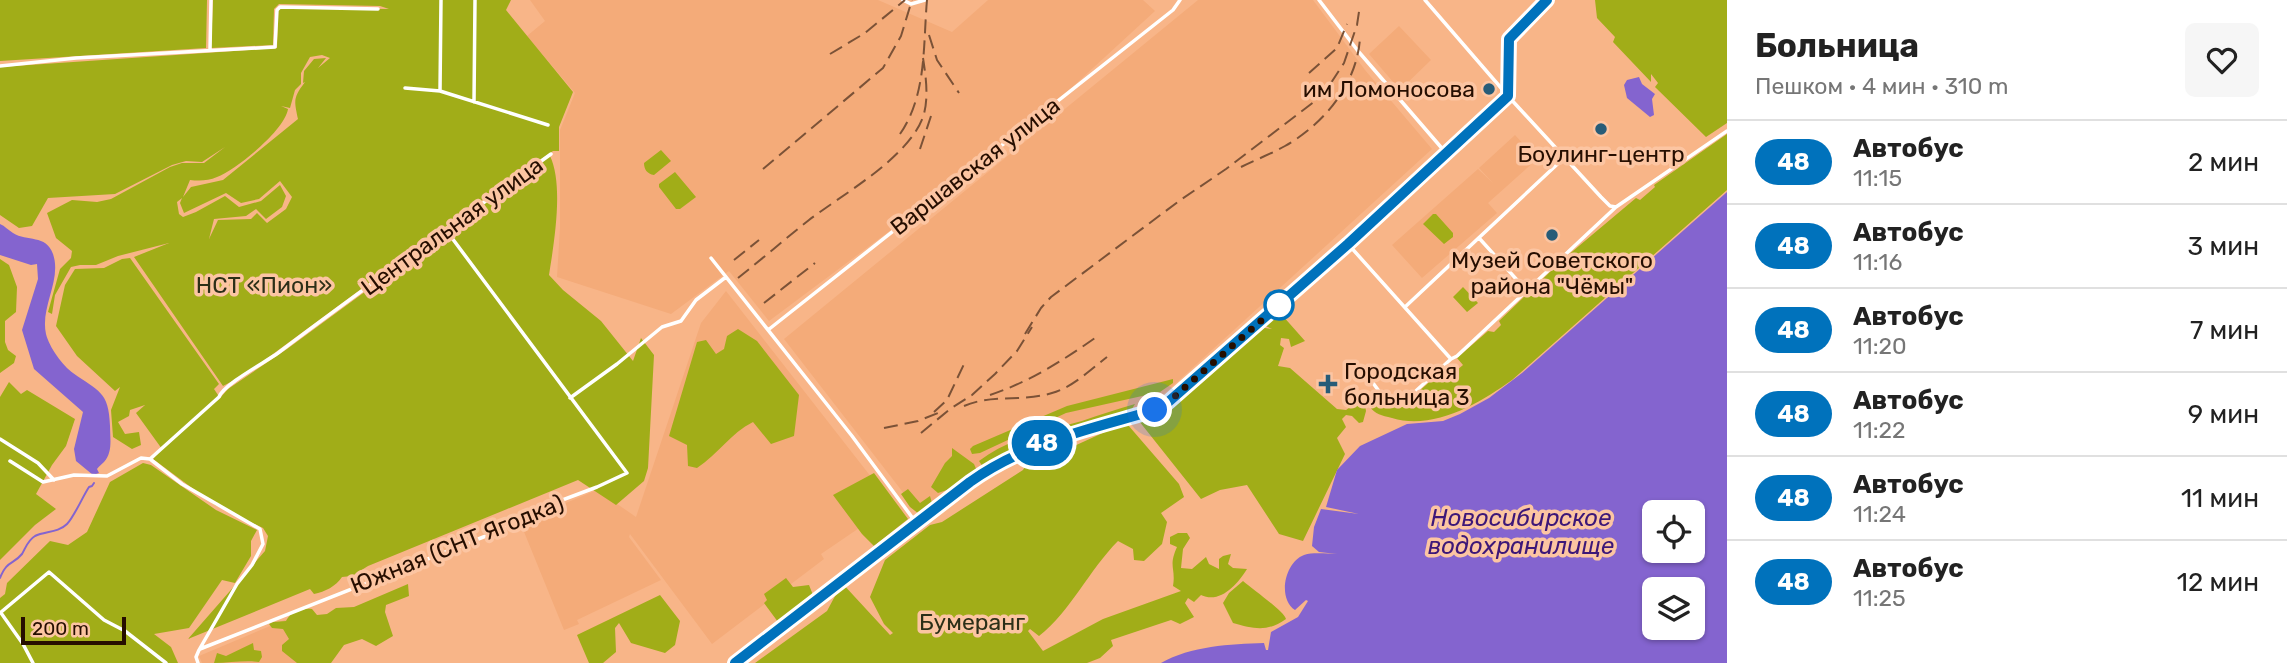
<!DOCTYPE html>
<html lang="ru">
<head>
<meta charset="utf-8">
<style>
  body { margin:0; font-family:Rubik,sans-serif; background:#f6f6f6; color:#222; height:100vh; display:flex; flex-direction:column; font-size:26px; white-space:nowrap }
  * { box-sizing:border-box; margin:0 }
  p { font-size:23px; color:#767676 }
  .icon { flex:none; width:38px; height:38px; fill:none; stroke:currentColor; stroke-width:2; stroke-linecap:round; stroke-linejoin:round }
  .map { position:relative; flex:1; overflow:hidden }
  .drawer { display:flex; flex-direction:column; background:#fff; width:560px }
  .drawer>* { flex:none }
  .badge { padding:0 14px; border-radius:23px; font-size:24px; line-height:46px }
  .buttons { position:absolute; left:1642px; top:500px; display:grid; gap:14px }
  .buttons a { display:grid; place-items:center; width:63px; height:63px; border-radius:10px; background:#fff; box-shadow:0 2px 5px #0004; font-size:35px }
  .scale { position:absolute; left:21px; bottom:18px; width:105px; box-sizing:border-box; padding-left:7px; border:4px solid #260e00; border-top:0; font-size:19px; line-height:24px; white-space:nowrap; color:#260e00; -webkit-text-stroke:5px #fcc5a2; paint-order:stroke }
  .you { position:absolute; width:35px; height:35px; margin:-18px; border:5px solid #fff; border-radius:50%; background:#1a73e8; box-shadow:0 0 0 10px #1a73e833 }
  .map>.badge { position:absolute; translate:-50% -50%; box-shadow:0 0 0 4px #fff }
  .round { display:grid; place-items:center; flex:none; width:74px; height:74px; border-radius:10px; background:#f6f6f6 }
  .summary { display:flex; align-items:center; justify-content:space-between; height:119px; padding:0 28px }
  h1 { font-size:33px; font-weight:700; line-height:52px }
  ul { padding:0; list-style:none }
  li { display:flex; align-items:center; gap:21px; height:84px; padding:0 28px; border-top:2px solid #e0e0e0 }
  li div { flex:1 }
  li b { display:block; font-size:26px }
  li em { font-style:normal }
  li .badge { min-width:77px; font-weight:700; text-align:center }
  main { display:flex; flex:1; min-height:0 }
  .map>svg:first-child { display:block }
  .built { fill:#f4ab79 }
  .green { fill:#a1ad18; fill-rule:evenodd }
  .water { fill:#8464cf; fill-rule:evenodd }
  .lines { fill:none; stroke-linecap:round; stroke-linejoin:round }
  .stream { stroke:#8464cf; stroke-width:2 }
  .minor { stroke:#fff; stroke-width:3.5 }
  .major { stroke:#e2b89a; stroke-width:5 }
  .rail { stroke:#7b5237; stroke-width:2; stroke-dasharray:14 7; stroke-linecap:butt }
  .line-casing { stroke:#fff; stroke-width:16 }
  .line { stroke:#0072bc; stroke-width:10 }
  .walk { stroke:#260e00; stroke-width:7; stroke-dasharray:0 12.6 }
  .poi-dot { fill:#275c78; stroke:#fcc5a2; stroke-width:2.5 }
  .stop-dot { fill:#fff; stroke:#0072bc; stroke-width:3.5 }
  .labels { text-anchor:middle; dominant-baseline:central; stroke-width:7; stroke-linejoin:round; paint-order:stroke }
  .poi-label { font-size:23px; fill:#260e00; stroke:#fcc5a2 }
  .street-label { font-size:23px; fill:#260e00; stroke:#fcc5a2 }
  .park-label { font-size:23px; fill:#2c2f18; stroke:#fcc5a2 }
  .water-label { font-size:24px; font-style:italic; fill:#3d1778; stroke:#fcc5a2 }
</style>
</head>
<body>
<main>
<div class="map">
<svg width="1727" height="663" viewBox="0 0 1727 663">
  <rect width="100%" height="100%" fill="#f8b588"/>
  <path class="built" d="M530,0H878L952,32L988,0H1143L1155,11L1030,126L769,321L729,271L671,314L557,277L560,228V130L575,93L527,36L545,21Z
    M1198,0H1313L1365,70L1432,149L1154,403L1010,449L978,467L919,513L784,339Z
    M1399,26L1431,60L1400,90L1369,54Z
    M1515,135L1537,159L1488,203L1497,213L1422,278L1392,245L1478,169L1493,183L1479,168Z
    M726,291L893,505L821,554L824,559L712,644L630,534L629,537L661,580L577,620L579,624L564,630L520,522L597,490L636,517L701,323Z
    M301,613L320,663H202L199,656Z"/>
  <path class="green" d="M0,0H207L206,48L0,61Z
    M213,0H511L506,10L573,92L559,127V151H553L471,208L246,374L223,386L134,257L169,243L118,256L96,265H80L71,267L55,295L52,314L48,312L60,269L71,258L72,251L56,238L47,213L72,200L97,202L111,199L170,167L182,163H204L225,147L202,162L186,161L172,165L115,194L48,198L32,226L19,228L0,215V67L277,48L278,11L281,8L389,9L380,6L279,4L274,9L273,45L211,48ZM322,55L330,58L318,68L326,58L314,59L304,71L303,83L305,82C293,98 294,100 298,119L223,180L191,187L183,197L190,180C199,181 208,181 217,177C236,170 285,130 288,109L281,106L290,108L295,90L301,84V73L310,57ZM280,181L292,197L286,209L267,223L257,213L251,219L218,220L209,239L214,219L246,216L256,209L266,219L282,207L286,196L280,185L261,201L239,207L225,196L196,212L183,217L179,214L177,202L182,198L180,203L184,213L226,193L241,203L259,199Z
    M1595,0H1727V123L1706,137L1655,87L1658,83L1651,74V82L1613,42L1615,37L1597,18Z
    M1727,134V190L1512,380C1480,403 1433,431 1392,418C1381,415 1376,415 1369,406L1403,402L1410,399L1450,364L1457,370L1463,365L1457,358L1488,331L1494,332L1501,325L1499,321L1552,270L1557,269L1567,260V256L1636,198L1640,200L1655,187L1654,185Z
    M661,150L671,161L654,175C647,174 644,169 644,163Z
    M550,156C564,185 554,243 549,275L563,290L601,321L633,361L641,338L654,355L648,468L644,481L616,505L578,480L368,566L352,576L342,577C336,586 325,592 314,594L310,589L188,639L265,551L268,536L263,528L215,505L153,459L162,449L136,413L145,405L130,410L129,416L118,422L125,434L139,432L141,445L132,449L113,437L111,410L120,387L115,391L77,356L56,326L65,285L75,269L104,268L122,259L130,258L219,384L214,389L220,398L228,389L287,349Z
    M675,172L696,197L680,209H676L659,187V184Z
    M1433,214H1436L1453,233V237L1444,244L1423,224Z
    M0,259L9,265L17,287L16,312L5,321V342L8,350L16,356L14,363L0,373Z
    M1463,287L1478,303L1467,312L1453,297Z
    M1282,315L1305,341L1291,347L1289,339L1281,338L1280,345L1284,348L1278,366L1290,368L1337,409L1346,410L1359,401L1365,405L1366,411L1363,422L1359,423L1352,416L1346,415L1342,419L1346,427L1337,438L1345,454L1303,541L1279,534L1247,485L1220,490L1201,499L1139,421L1172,407L1258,327L1272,329L1257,322L1276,319Z
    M738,329L757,341L799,395L794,436L771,444L753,422C731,433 718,454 697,468L688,466L687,445L669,436L697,342L706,340L716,354L724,349L727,336Z
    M1173,379V383L1160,392L1066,413L980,453L972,454L970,449L973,446L1067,406Z
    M9,382L21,394L27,390L75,419L66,446L52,465L36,494L56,509L35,525L0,560V397Z
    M1135,404L1128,415C1077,429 1031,442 983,467L979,461C1010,438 1045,431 1082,421C1099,415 1117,409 1135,404Z
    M1128,425L1179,484L1184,497L1161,513L1167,522L1162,544L1144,561L1134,560L1133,549L1118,541C1089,570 1071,611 1039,636L1030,629L1028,631L1043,651L1103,619L1181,591L1173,586C1176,568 1168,567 1177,547L1170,544V537L1178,533H1187L1190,538L1183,549L1181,568L1192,569L1206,557L1209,564L1219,569V559L1223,556L1231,554L1228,564L1233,568L1247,569C1237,585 1220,604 1201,595L1194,602L1188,598L1185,603L1194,617L1180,624L1171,620L1111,640L1113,646L1100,658L1087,663H755L827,611L842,583L890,635L893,633L884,624L870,597L885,560L930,525L942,522L1023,470L1038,442L1072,447L1107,431Z
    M952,448L974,464L977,471L956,487L938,493L931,487L945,463L952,456Z
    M143,463L151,465L216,510L257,530L251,541V556L235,583L222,580L189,628L154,634L171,647L178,663H0V598L5,594L7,583L50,541L68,545L87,532L110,482Z
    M874,473L908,519L874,546L862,534L833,495Z
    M908,489L920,503L930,496L932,503L919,514L910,507L901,494Z
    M786,578L793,587L809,585L813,595L778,622L764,603L767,600L764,594Z
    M1243,581C1252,589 1284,611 1286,619C1268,632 1254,629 1233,623L1223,603L1229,593Z
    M408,584L409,596L386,605L385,612L393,636L376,646L362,639L344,645L331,663H297L282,651V645L289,639L283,629L272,628L269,624L273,622L286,621C291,611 302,608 312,609L317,615L327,614L336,608L354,607Z
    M660,595L680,621L675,645L665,653L631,643L619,623L615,628L616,652L603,663H589L577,635Z
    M253,643L254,650L261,651L262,657L259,662C244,660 230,663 214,663L217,653L226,656Z"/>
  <path class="water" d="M1639,77L1642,84L1655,94L1652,99L1654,115L1650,117L1627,98L1624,85L1627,80Z
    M1727,192V663H1161C1191,646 1230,644 1264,643L1266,650H1268L1271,632L1298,617L1308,601L1306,600L1295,610C1277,598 1285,562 1304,555C1314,552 1327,554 1337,554L1319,552L1312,546L1314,527L1321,509L1359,514L1326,507L1337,470L1360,446L1407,424L1443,421L1460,414L1489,398L1522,373ZM1654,513H1692V551H1654ZM1654,590H1692V628H1654Z
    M0,224C5,226 8,230 13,233C27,242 46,234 53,254C62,280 40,307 46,334C49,347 63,366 73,373C98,391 109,391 110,426C110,438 113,452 104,462C102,464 99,466 97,469L99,473L93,475L76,461L74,449L83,412L34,369L22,330L38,279L37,264L31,265L0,255Z"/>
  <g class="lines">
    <path class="stream" d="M0,578C7,560 13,565 22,554C26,547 28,540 35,536C45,531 58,533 67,524C74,517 83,496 89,487L92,486L94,483"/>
    <path class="minor" d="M903,0L911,4L925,0
      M1319,0L1358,51L1446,153
      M1425,0L1508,96L1601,197L1610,206L1616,207
      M210,50L211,0
      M0,66L76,58L275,47L277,10L280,7L378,9
      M405,88L440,91L548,125
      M440,91L441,0
      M474,102L475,0
      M1479,238L1527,291
      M1348,244L1451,359
      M711,258L852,436L917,524
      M1405,307L1565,157
      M768,330L1173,10L1180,0
      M1373,383L1387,402L1407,399L1451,359L1457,356L1616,207L1727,131
      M570,398L617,364L662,327L681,321L696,300L726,277
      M0,439L38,463L54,480
      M10,461L43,482L74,475L107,476L141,458L150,459
      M0,613L49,572L104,620L125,631L166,663
      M1,613L23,644L33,663
      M200,649L496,532L517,517L597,487L627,473L449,234
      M198,663L196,657L199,650L237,584L252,565L263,544L260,529L182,484L150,459L219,397C224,384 264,363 278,353C368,285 460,220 551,154"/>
    <path class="major" d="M735,663L969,482C1026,442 1090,429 1155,410L1166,404L1348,244L1508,96L1509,39L1547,0"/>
    <path class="rail" d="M929,35L937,60L959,93
      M830,54L865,33L905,0
      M1309,73L1337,48L1347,24
      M900,134C927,95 923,45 927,0
      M920,149L931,116
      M1241,167C1255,160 1271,154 1285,146C1324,124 1357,84 1360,38
      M763,169L883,68L901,36L912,0
      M734,260L759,240
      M738,278C762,259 785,239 809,220C843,194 908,158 923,117C929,99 926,77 923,58
      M764,303L815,263
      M1025,334L1041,308L1051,297L1179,201L1226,169L1323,95L1344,63L1357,25L1360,5
      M990,395C1029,382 1062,361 1095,338
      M964,406C991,394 1023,402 1052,393C1073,387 1090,370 1107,357
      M934,412L947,400L965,362
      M884,428L918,421L938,413
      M921,433L950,409L972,395L995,374L1017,351L1032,327"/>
  </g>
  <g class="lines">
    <defs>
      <path id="line" d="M735,663L970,482C1026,442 1091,429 1155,410L1166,404L1348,244L1508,96L1509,39L1547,0"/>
    </defs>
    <use href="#line" class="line-casing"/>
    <use href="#line" class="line"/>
    <path class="walk" d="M1155,410L1166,404L1279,305"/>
  </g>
  <g class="poi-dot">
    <circle cx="1489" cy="89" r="7"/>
    <circle cx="1601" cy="129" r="7"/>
    <circle cx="1552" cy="235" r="7"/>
    <path d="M1324.5 373.5h7v7h7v7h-7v7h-7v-7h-7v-7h7z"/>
  </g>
  <circle class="stop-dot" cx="1279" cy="305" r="14"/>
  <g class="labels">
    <g class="poi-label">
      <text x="1475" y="89" text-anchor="end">им Ломоносова</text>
      <text x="1601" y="154">Боулинг-центр</text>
      <text x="1552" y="260">Музей Советского<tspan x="1552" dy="26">района "Чёмы"</tspan></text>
      <text x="1344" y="371" text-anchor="start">Городская<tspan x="1344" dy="26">больница 3</tspan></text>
    </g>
    <g class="street-label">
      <text transform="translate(975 166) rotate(-38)">Варшавская улица</text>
      <text transform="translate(452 226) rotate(-36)">Центральная улица</text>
      <text transform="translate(457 544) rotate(-22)">Южная (СНТ Ягодка)</text>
    </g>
    <g class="park-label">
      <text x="264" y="285">НСТ «Пион»</text>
      <text x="972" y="622">Бумеранг</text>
    </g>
    <g class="water-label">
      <text x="1521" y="518">Новосибирское<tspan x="1521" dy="28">водохранилище</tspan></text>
    </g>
  </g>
</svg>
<div class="buttons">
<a><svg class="icon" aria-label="locate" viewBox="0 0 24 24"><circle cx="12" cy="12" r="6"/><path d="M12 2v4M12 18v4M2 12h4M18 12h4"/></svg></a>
<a><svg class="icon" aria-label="layers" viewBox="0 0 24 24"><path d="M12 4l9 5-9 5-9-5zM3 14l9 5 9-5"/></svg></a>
</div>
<div class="scale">200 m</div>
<div class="you" style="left:1155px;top:410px"></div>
<b class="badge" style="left:1042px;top:443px;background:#0072bc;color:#fff">48</b>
</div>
<section class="drawer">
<div class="summary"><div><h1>Больница</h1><p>Пешком · 4 мин · 310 m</p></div><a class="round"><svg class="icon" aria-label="heart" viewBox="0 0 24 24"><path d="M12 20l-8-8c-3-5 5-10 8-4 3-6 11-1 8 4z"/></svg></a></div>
<ul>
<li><span class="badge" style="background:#0072bc;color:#fff">48</span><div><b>Автобус</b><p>11:15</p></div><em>2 мин</em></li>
<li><span class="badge" style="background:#0072bc;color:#fff">48</span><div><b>Автобус</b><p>11:16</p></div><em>3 мин</em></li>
<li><span class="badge" style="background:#0072bc;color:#fff">48</span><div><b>Автобус</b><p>11:20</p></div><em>7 мин</em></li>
<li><span class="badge" style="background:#0072bc;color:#fff">48</span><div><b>Автобус</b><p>11:22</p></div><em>9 мин</em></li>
<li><span class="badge" style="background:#0072bc;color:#fff">48</span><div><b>Автобус</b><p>11:24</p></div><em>11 мин</em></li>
<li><span class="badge" style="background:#0072bc;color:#fff">48</span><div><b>Автобус</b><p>11:25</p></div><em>12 мин</em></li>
</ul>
</section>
</main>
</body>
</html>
